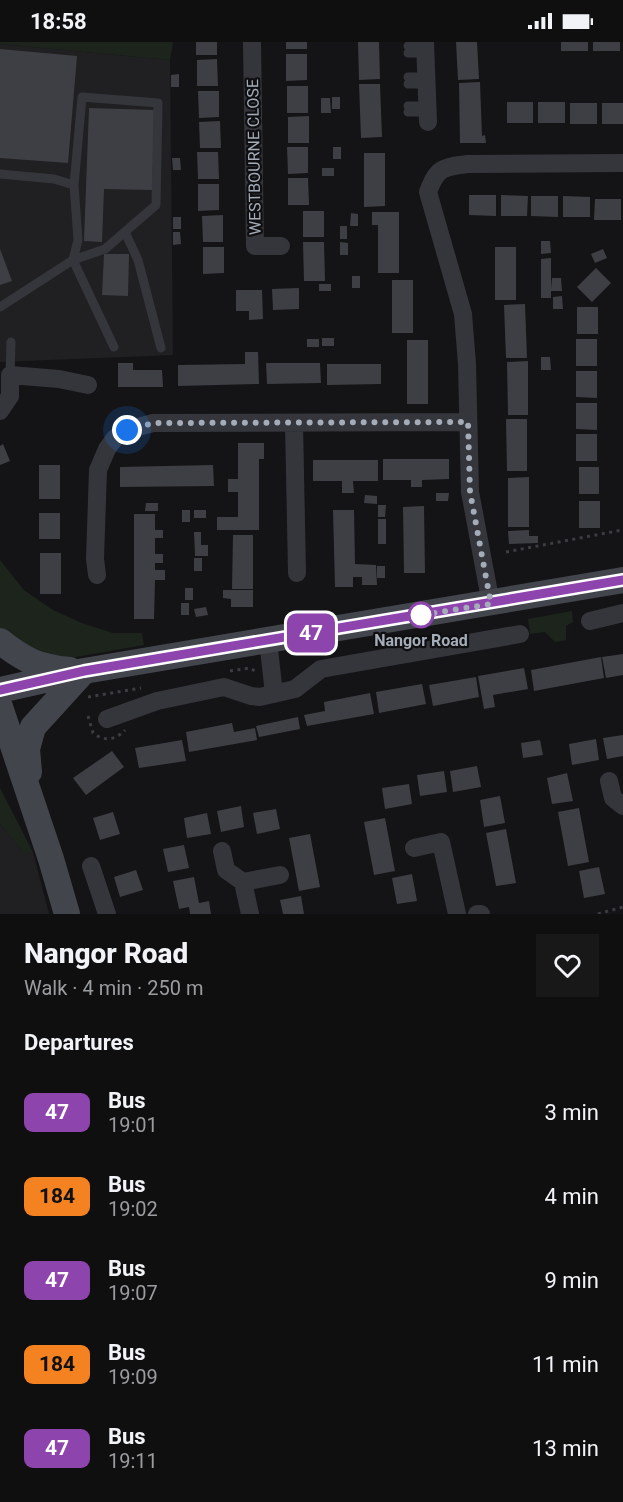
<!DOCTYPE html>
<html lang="en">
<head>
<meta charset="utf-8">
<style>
  body { margin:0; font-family:Roboto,sans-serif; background:#181819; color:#f1f3f6; height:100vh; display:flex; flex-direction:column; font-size:22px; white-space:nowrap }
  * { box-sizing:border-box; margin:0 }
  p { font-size:20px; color:#9b9c9f }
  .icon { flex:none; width:33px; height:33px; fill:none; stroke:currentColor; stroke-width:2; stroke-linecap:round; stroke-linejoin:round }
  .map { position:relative; height:872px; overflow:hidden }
  .sheet { display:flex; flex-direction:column; background:#0f0f10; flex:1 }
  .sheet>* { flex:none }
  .badge { padding:0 12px; border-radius:9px; font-size:21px; line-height:39px }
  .you { position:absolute; width:30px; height:30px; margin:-15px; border:4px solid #fff; border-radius:50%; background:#1a73e8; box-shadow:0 0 0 9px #1a73e833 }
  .map>.badge { position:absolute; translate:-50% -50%; box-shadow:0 0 0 3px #fff }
  h2 { padding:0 24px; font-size:22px; line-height:54px }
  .round { display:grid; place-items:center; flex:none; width:63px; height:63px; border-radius:0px; background:#181819 }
  .head { display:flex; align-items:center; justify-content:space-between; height:102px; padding:0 24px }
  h1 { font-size:28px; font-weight:800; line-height:45px }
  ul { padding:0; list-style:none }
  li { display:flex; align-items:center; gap:18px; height:84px; padding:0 24px }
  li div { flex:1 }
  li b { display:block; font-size:22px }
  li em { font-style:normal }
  li .badge { min-width:66px; font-weight:700; text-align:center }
  .status { display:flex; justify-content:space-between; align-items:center; height:42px; padding:0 30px; background:#0f0f10; direction:ltr }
  .status svg { height:16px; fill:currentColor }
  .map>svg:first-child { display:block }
  .built { fill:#202023 }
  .green { fill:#1c241c }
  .building { fill:#3e3f44 }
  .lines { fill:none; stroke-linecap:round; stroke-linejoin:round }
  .path { stroke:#3b3d43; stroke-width:3; stroke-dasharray:3 4.5; stroke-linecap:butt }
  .lane { stroke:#35363c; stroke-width:9 }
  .street { stroke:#35363c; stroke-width:18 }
  .secondary { stroke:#42454c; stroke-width:26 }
  .line-casing { stroke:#fff; stroke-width:14 }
  .line { stroke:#8e44ad; stroke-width:9 }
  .walk { stroke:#a4acb8; stroke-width:6; stroke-dasharray:0 10.8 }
  .stop-dot { fill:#fff; stroke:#8e44ad; stroke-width:3 }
  .labels { text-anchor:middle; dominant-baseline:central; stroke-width:4.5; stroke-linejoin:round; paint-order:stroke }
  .street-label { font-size:16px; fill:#a4acb8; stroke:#0f0f11 }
  .stop-label { font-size:16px; font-weight:bold; fill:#a4acb8; stroke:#0f0f11 }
</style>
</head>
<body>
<div class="status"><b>18:58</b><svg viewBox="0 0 49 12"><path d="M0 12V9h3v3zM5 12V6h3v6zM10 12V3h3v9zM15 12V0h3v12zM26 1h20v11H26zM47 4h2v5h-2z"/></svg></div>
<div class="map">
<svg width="623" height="872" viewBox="0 0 623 872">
  <rect width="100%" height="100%" fill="#141416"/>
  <path class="built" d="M0,2L170,18L173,313L0,320Z
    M0,782L23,810H33L49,872H0Z"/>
  <path class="green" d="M0,0H173L170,18L0,2Z
    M0,518L24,548L53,568L82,581L113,591H142L144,603L65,617L52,618L0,587Z
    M572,569L573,580L566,584V598L555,600L545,590L530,592L528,577Z
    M0,746L33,810H23L0,782Z"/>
  <path class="building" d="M196,0H217V13H196Z
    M286,0H307V7H286Z
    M358,0H379L380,37L359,38Z
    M456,0H477L479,37L458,38Z
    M561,0H588V9H561Z
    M593,0H620V9H593Z
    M0,7L77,14L68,121L0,116Z
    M286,12H307V38L286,39Z
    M217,17L218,44H197V18Z
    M179,32V45H171V33Z
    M480,40L482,94L485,93L486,101H460L459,41Z
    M359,42H380L382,95L361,96Z
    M287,44H308V71H287Z
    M198,49H219V75L199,76Z
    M332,55H340V67H332Z
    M321,56H330L331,71H321Z
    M507,60H533V81H507Z
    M538,60H565V81H538Z
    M570,61H597V82H570Z
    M602,61H623V82H602Z
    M89,66L155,68L152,148L104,147L102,200L84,199Z
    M309,74V101H288V75Z
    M220,79L221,106H200L199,80Z
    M287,105H308V131L288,132Z
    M333,105H341V117H333Z
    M197,110H218L219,137H198Z
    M364,111H385V164L364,165Z
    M172,116H180L181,128H173Z
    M322,126H334V134H322Z
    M288,136H308L309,163H288Z
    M198,142H219V168L198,169Z
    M469,153H496V174L469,173Z
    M501,153L528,154L527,174H501Z
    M531,154H558V175L531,174Z
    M563,154L590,155V175H563Z
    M595,157H621V178H594Z
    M303,169H324V195H303Z
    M372,170H399V231H378V183H372Z
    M351,171L358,172V184H350Z
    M223,173V200H203L202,174Z
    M173,175H181V187H173Z
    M340,184H347V197H340Z
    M173,190H180L181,202L173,203Z
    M541,199H550L551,211L541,212Z
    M303,200H324L325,239H304Z
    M340,200L348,201V213H340Z
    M203,205H224V231L203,232Z
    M495,205H516V258H495Z
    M0,207L12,239L0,243Z
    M603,207L607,216L595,221L591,212Z
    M104,212H129L128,254L102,253Z
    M551,216V247L552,236H561L562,249H551V256H541V217Z
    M596,226L611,241L592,260L577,245Z
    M352,234H360V246H352Z
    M392,238H413V291H392Z
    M319,242H331V249H319Z
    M299,246V267L273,268L272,247Z
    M236,248H262L263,277L249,278V269H236Z
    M562,254L563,267H553V255Z
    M525,262L527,316H506L504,263Z
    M577,265H598V292H577Z
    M322,296H334V304H322Z
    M307,297H319V305H307Z
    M576,297H597V324H576Z
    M407,298H428V362H407Z
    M245,310H258L259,342L178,344V323L245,322Z
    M541,315H550L551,328H541Z
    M528,319V373H508L507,320Z
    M118,321H133V328H162L163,345H118Z
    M266,321H320L321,341L267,342Z
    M327,322H381V342L327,343Z
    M576,329H597V356L576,355Z
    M576,361H597V388L576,387Z
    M506,377H527V429H507Z
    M576,392H597V419H576Z
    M238,401H264V417H259V488H217V475H238V450H228V437H238Z
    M3,402L10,419L0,423V404Z
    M383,417H449V437L422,438V445H411V438H383Z
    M313,418H378V439H353L354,451H342V439H313Z
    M39,423H60V457H39Z
    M213,423L214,444L120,445V425Z
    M579,425H599V452H579Z
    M529,435V485H508V436Z
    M436,451H449L448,459H436Z
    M365,453L377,454V462L364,461Z
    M579,459H600V486H579Z
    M146,461H158V469H145Z
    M378,463H386L385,475H378Z
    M424,464L425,531H404L403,465Z
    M182,468H190V480H182Z
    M194,468H206V476H194Z
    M333,468H354L355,522L376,523L377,543H362V535H353V545H335Z
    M39,471H60V497H39Z
    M134,472H155V488H163V496H155V512H163V521H155V528H165V538H155L154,577H134Z
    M378,477H386V502H378Z
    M529,488V494H538V501L509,502L508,489Z
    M194,490H201V503H208V514H195Z
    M233,493H253V547H232Z
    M40,511H61V552H40Z
    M194,516H202V529H194Z
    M377,524H385V536H377Z
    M185,546H193V558H185Z
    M223,548H253V565H231V557L223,556Z
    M181,561H189V573H181Z
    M206,565L208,573L196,575L194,567Z
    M623,612V633L606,636L602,615Z
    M601,615L604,636L534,649L531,628Z
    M524,626L528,647L493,653L495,665L484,667L478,634Z
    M476,635L479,655L433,664L429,643Z
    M422,642L426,662L379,671L376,650Z
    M370,651L374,672L307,684L304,673L325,669L324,660Z
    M298,675L300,687L259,695L256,684Z
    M232,681L234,690L255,686L257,698L189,710L186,690Z
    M623,693V714L607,717L603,696Z
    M596,697L599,718L572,723L569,702Z
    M182,698L186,719L139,726L135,706Z
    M540,698L543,713L523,716L521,701Z
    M112,709L124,725L86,753L73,736Z
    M477,724L481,745L453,750L450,729Z
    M444,729L447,750L420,754L417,733Z
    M567,731L573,759L552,762L547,736Z
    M409,742L412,762L385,767L382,746Z
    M500,754L505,781L484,785L480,758Z
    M241,764L244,785L221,790L217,769Z
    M579,766L589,820L568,824L558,770Z
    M276,767L280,787L257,792L253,771Z
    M113,770L120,792L100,798L93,776Z
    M207,771L211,792L187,796L184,776Z
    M385,776L395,829L374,833L364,780Z
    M506,787L516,841L496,844L486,791Z
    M310,792L320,845L299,849L289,796Z
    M184,803L189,826L168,830L163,807Z
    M599,825L605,852L584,856L579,829Z
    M136,828L143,848L120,855L114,835Z
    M412,832L417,859L397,862L392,836Z
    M194,835L199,861L209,859L211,872H190L189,865L179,867L173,839Z
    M301,854L304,872H283L280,858Z"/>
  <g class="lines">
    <path class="path" d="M506,510L622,488
      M230,629L250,626L255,629
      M88,655L141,646
      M88,674L93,691C104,700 116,698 125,688
      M598,872L623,865"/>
    <path class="lane" d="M408,4L425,3
      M408,11H426
      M408,35H427
      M408,42H427
      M408,64H428
      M408,70H428
      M0,132L54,137L74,143L78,198L73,218L0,265
      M74,143L82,55L158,61L156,163L105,207L73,218L114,305
      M125,190L138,218L161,306
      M10,333L11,300"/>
    <path class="street" d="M252,0L255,204H281
      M425,0L428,80
      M0,369L10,354V333L59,337L88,343
      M294,381L297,531
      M97,533L95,517L98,428L107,407L115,396L127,388L153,381L468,380
      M491,562L470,450L467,322L463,272L428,150C437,126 442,125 468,122L623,121
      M590,579L623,571
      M268,598L274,652
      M107,677L157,659L224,645L251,654L260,655L295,647L321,627L520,592
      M609,739L613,756L623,764
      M414,806L441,800L457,872
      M222,809L226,828L243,840L280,833
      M91,824L107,872
      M243,840L250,872
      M477,872H481"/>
    <path class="secondary" d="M0,599C25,619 39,625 70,628
      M0,648L84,629L623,538
      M0,665L51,817L67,872
      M29,730L27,707L33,685L84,629"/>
  </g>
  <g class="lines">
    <defs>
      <path id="line" d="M0,648L84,629L623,538"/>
    </defs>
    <use href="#line" class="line-casing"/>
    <use href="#line" class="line"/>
    <path class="walk" d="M127,388L153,381L468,380L470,450L491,562L421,573"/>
  </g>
  <circle class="stop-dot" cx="421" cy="573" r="12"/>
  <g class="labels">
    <g class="street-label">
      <text transform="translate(254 115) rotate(-91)">WESTBOURNE CLOSE</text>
    </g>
    <g class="stop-label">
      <text x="421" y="598">Nangor Road</text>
    </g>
  </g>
</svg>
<div class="you" style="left:127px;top:388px"></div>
<b class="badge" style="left:311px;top:591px;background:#8e44ad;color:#fff">47</b>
</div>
<section class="sheet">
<div class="head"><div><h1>Nangor Road</h1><p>Walk · 4 min · 250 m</p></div><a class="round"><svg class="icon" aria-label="heart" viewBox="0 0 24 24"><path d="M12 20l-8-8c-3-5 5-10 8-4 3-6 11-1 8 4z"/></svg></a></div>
<h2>Departures</h2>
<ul>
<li><span class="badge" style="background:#8e44ad;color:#fff">47</span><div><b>Bus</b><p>19:01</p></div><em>3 min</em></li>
<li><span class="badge" style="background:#f58220;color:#111">184</span><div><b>Bus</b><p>19:02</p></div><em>4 min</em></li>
<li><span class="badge" style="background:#8e44ad;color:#fff">47</span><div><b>Bus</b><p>19:07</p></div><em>9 min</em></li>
<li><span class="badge" style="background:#f58220;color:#111">184</span><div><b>Bus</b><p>19:09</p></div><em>11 min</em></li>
<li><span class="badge" style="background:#8e44ad;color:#fff">47</span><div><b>Bus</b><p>19:11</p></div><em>13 min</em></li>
</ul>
</section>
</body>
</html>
